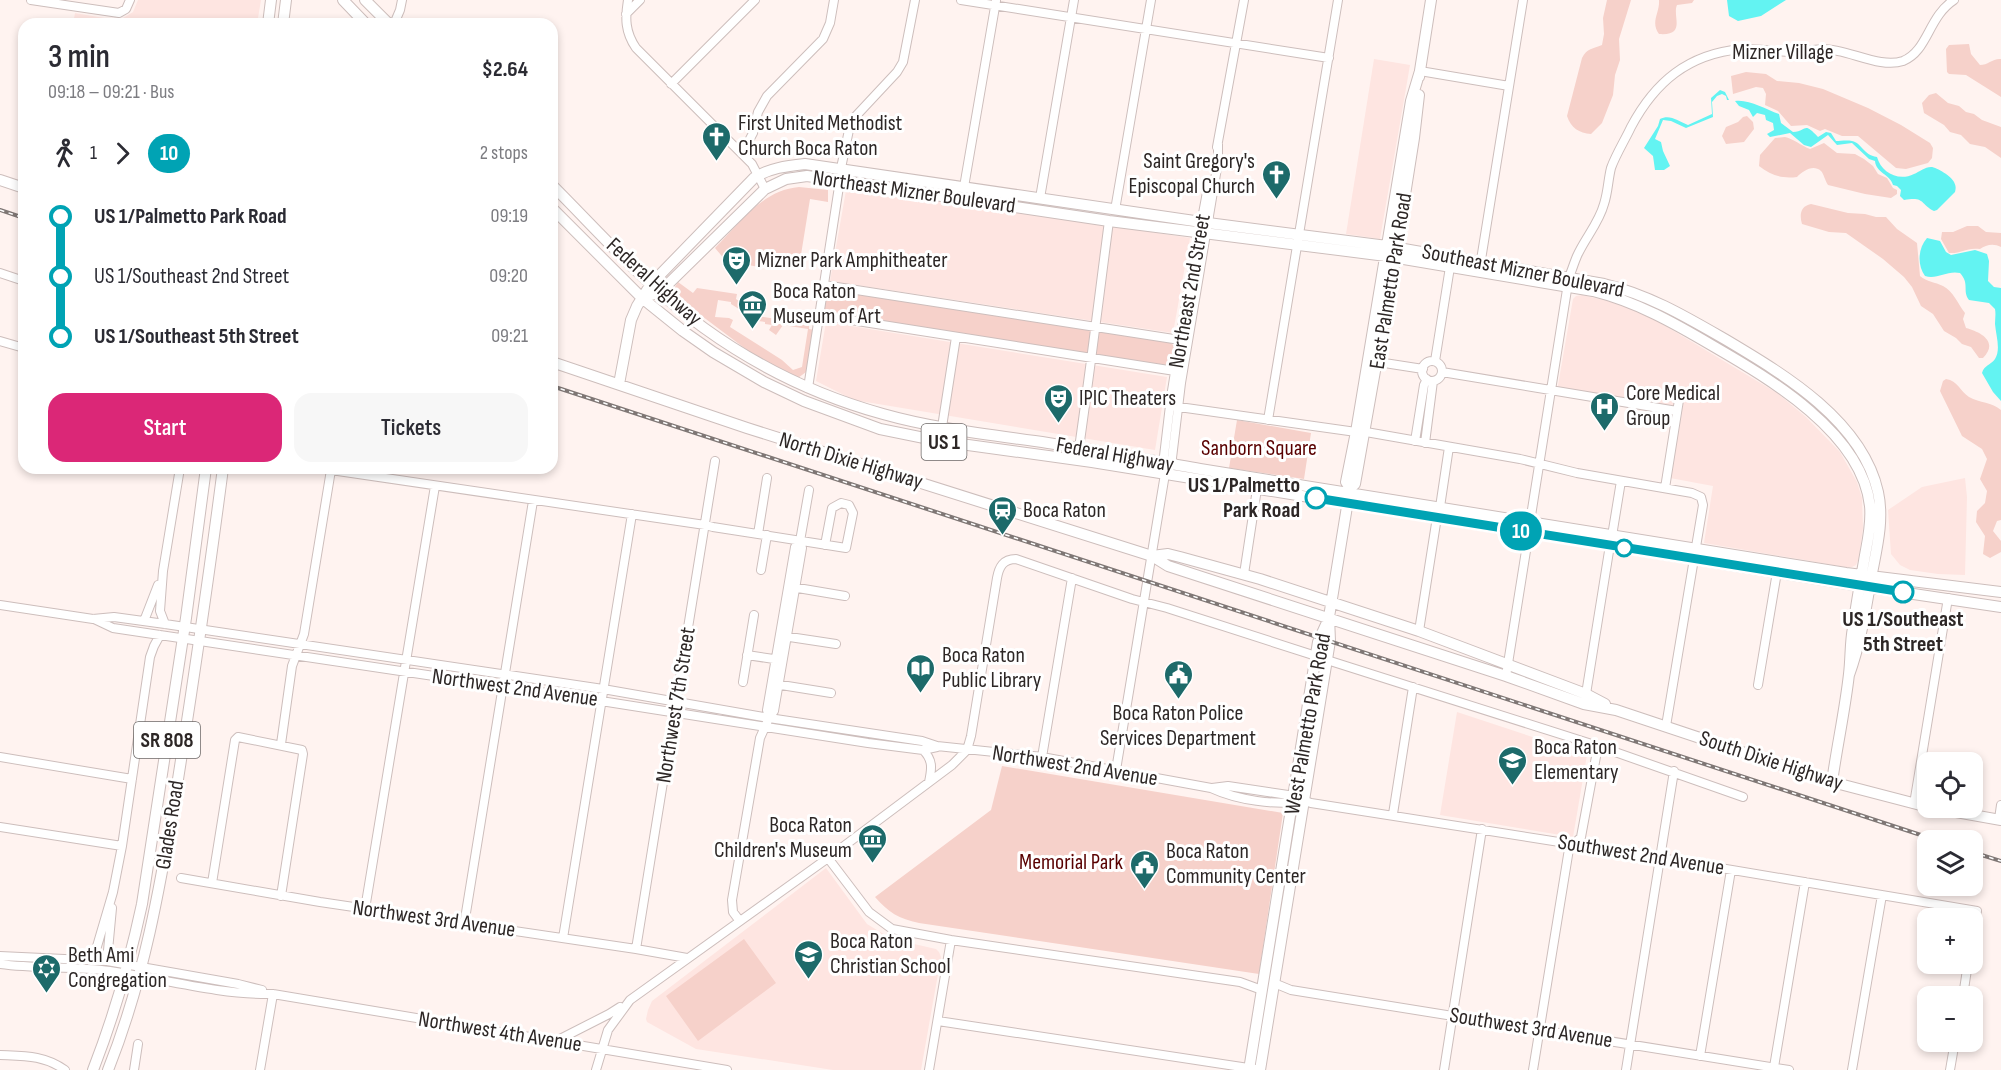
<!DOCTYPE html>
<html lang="en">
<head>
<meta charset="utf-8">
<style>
  body { margin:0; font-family:"Sofia Sans Condensed",sans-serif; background:#f7f7f7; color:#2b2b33; height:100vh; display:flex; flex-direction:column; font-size:22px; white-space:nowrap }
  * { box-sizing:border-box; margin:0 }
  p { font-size:20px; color:#7c7c81 }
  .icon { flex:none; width:33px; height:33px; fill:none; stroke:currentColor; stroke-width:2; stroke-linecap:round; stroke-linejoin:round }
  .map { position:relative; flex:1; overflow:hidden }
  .sheet { position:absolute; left:18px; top:18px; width:540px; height:456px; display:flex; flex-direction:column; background:#fff; border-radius:18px; box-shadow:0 3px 9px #0003 }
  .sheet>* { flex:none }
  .badge { padding:0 12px; border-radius:20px; font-size:21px; line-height:39px }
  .tools { position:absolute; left:1917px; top:752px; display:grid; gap:12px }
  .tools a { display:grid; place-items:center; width:66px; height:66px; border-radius:12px; background:#fff; box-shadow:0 3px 9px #0003; font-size:30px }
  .map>.badge { position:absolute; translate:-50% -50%; box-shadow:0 0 0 3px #fff }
  .legs { display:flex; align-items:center; gap:9px; height:66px; padding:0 30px; font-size:20px }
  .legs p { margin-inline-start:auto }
  .head { display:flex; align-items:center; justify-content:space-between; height:102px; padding:0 30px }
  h1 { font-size:33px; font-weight:600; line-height:45px }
  .action { display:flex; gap:12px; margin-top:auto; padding:12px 30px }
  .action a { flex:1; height:69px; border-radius:18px; background:#db2777; color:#fff; font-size:24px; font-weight:600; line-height:69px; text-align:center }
  .action a+a { background:#f7f7f7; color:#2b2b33 }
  ul { padding:0 30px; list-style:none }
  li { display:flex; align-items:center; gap:21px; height:60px; font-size:22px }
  li i { display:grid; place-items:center; width:9px; height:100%; margin:0 8px; background:currentColor }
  li i::after { content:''; width:15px; height:15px; margin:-8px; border:4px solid; border-radius:50%; background:#fff }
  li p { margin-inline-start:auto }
  li:first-child i { background:linear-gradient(#0000 50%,currentColor 0) }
  li:last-child i { background:linear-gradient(currentColor 50%,#0000 0) }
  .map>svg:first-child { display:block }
  .built { fill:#fee5e1 }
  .green { fill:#f6d1ca; fill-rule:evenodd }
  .water { fill:#63f3f2 }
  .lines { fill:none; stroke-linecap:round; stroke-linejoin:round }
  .minor-casing { stroke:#cdbebc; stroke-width:10 }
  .major-casing { stroke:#cdbebc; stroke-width:12 }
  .minor { stroke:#fff; stroke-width:8 }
  .major { stroke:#fff; stroke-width:10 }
  .rail-casing { stroke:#7f7775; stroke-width:4 }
  .rail { stroke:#fff; stroke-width:1.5; stroke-dasharray:4.5; stroke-linecap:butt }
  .line-1-casing { stroke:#fff; stroke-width:14 }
  .line-1 { stroke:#00a3b4; stroke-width:9 }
  .stop-1-dot { fill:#fff; stroke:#00a3b4; stroke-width:3 }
  .labels { text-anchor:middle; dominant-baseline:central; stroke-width:6; stroke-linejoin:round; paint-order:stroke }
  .shield { fill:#fff; stroke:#6c6867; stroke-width:1.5 }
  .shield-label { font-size:21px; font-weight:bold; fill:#2d2726 }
  .street-label { font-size:22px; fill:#2d2726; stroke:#fff }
  .poi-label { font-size:22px; fill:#2d2726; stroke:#fff; text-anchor:start }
  .park-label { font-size:22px; fill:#590000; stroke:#fff }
  .stop-label { font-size:22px; font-weight:bold; fill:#2d2726; stroke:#fff; text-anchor:end }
</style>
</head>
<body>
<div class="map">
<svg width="2001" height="1070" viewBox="0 0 2001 1070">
  <rect width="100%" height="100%" fill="#fff3f0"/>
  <path class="built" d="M138,0H261L257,24H73L75,13L110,19L123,18L133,12Z
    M1374,59L1410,65L1380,239L1346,234Z
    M847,185L1190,238L1173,333L830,281Z
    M1582,295L1621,304L1649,316L1777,393L1806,417L1840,452L1857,482L1862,498L1863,528L1859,558L1856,565L1852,567H1845L1704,543L1713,486L1670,478L1682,412L1557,391L1573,299L1576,296Z
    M826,322L1167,377L1155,450L854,400L816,381Z
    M1965,478L1967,497L1965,575L1938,574L1910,570L1900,565L1891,554L1888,510L1922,487Z
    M1457,712L1587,755L1573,837L1440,815Z
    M826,868L867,924L892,939L936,949L939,952L941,957L921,1070H833L696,1049L647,1022L646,1019L648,1010L652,1001Z"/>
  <path class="green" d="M1607,0H1631L1619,39L1620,60L1615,75L1613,95L1602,123L1591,134C1579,133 1571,128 1567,116L1582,58C1587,48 1593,49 1602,45L1604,34L1603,18Z
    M1659,0H1694L1692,3L1677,5C1672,16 1687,36 1659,34C1650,22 1660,13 1659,0Z
    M1969,44L1971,54L1980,65C1988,65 1993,58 2001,59V97L1966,75L1949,74L1947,72L1946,49L1949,45Z
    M1746,72L1766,74L1777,81L1799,83L1823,89L1868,108L1901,125L1930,143L1933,148L1932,158L1928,163L1906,169L1896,168L1858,136H1842L1825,129L1820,131L1807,125L1791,126L1778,111L1765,105L1766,94L1763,88L1756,87L1733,94L1731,76Z
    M1936,93L1948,103L1959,106L1966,112L1974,114L1982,120L2001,127V158L1985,147L1970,144L1961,135L1950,132L1944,125L1924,113L1922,103L1929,95Z
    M1747,116L1753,122L1754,129L1744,142L1726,144L1722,136L1726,127L1738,122L1743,117Z
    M1785,137C1792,138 1802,146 1810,149L1824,143L1837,153L1855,154L1864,159L1873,166L1878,174L1887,178L1893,188L1897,190V194L1891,198L1865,194L1828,185C1825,181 1824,174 1821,171C1813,164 1803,171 1797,177C1781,179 1771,175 1759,166L1760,155L1775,138Z
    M799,187L828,190V202L810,199L800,261L769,256L759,267L726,261L715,248C739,224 762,190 799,187Z
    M1811,204L1848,213L1865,214L1876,217H1886L1897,229L1917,243L1920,276C1927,282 1935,282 1943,286C1953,291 1958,304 1965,313L1963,319L1966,328C1981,332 1999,342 1983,358H1979L1971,347L1962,344L1956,338L1944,331L1933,314L1921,306L1912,287L1904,277L1883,259L1846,233L1829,232L1802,224C1799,214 1801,206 1811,204Z
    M1967,226H1978L1986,232L2001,233V247C1993,243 1986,245 1980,249C1966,247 1961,254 1949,253L1941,239L1942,232H1953Z
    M678,282L693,293L697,288L737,294L736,299L744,305L753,306L758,316L809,324V329L815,330L806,372L798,378L755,356L678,298L675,287ZM718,300L731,302V304L758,321L765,322V324L772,325L769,330L776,335L783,325L808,329L802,367L793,370L782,360L730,327L733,320L729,318L715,317Z
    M833,291L1169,342L1176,347L1173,361L1166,365L827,314L824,307L826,296Z
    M1946,379C1958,381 1960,391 1969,397C1980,403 1992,402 2001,410V520L1997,521L1993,531L2001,541V552L1990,558L1983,554L1985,536L1976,522L1977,511L1985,503L1987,491L1980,479L1987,459L1982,449L1962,436L1940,391L1943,381Z
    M1237,420L1311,433L1304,479L1229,468Z
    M1002,766L1283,813L1259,974L919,923C899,919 888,912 875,897L991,810Z
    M744,939L776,983L698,1041L666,996Z"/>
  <path class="water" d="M1727,0H1786L1761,16L1738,21L1729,16Z
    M1720,90L1725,92L1729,100H1727L1726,96L1722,94L1717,96L1712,102L1713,117L1686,128L1671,121L1663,120L1655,139L1661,142L1663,151L1670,166L1664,170H1655L1653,156L1644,148L1658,126L1660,119C1670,114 1678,121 1688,125L1712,114L1711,98Z
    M1735,101C1749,99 1765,109 1779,114L1781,123L1793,132C1808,131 1803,121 1818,137L1826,132L1831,133L1836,141C1840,141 1847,140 1852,141C1862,143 1863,155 1877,157C1881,172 1898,182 1914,174C1919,172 1925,167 1931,167C1937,167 1952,177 1954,182C1956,186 1956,188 1955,192L1937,210L1934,211C1920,204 1925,196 1904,200L1900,196L1901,190L1897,186L1893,185C1890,174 1876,173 1875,161L1869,159L1852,143L1837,145L1828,135L1811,147L1804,145L1790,133L1770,137L1767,134L1774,130L1773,123L1766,120L1765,115L1757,113L1753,117L1749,110L1739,106Z
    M1927,238L1940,241L1946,252L1951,255L1975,250L1987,254L1989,261L1988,281L1994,287L2001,288V401L1993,392L1982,373C1984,365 1991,365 1995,359C2001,349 1996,336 1995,324C1995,319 1996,315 1995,309L1989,303L1969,300C1962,291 1970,284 1960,273C1947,270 1937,280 1925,276C1917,265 1918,248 1927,238Z"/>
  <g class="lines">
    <defs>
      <path id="minor" d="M31,0L119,13L126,9L130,0
        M628,0C625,18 625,32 636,48L752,164L765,189
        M961,0L1329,58
        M626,14L640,0
        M394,24L400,10L402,0
        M1420,71L1509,86
        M671,84L755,0
        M1217,147L1244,0
        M742,154L753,133L758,112L767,96L823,39L830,23L834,0
        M841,168L849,130L854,118L897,72L903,62L915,0
        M964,187L996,1
        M1040,198L1074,0
        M1115,210L1151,0
        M1480,266L1523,0
        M0,273L24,281
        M824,285L1180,340L1184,343
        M819,315L1175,371L1177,370
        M0,341L24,348
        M1435,361L1450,267
        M1422 371a10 10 0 1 1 20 0a10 10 0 1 1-20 0Z
        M1378,362L1423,369
        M1442,372L1677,411
        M808,388L840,180
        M1172,406L1356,432
        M1268,420L1338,0
        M942,427L956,337
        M1366,432L1520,459L1577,473L1692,493L1701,497L1703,505L1666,726
        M1415,441L1424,385L1427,379
        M1425,443L1433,381
        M1079,448C1090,372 1099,297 1109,221
        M1165,466L1164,456L1171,397L1184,316L1207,192
        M1665,488L1679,400
        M1440,507L1449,447
        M1530,522L1569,277C1572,270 1574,263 1577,256C1585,238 1599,223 1604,204C1608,192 1608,180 1611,168C1616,154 1625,140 1631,127C1655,82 1688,54 1741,49C1757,48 1774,52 1791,52C1802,52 1812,50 1823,49C1848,49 1880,69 1903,61C1928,51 1928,17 1954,0
        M758,534L767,478
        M1612,536L1621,481
        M761,570L767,535
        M1244,574L1257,489
        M792,587L845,596
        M0,605L93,619L114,617L165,624L603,689L769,718L922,741L937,746L1042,757L1211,788C1237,800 1276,806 1304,801
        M94,619L113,628L601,701L868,743L923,750L937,747
        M144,621L158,585
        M165,624L160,611L163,571L180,468
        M1419,631L1437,517
        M783,636L836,644
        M747,655L780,660
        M1327,660L1598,746L1743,797
        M1506,676L1529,532
        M743,682L754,615
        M775,684L831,693
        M1758,685L1777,572
        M1586,694L1610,545
        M769,718L767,710L795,547L800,541
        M281,744L292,666L304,634L331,470L705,525L713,527L846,548L853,513L849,505L841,503L832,508L825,545
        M923,750C933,760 932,768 929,782
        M0,757L132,779
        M1042,757L1072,578
        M1116,770L1165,474L1172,458L1181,383L1218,162V144
        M1212,788L1228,786L1288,795L1311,803L1661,858L1977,911L1972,938
        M1914,804L1948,598
        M1393,814L1413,687
        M1999,819L2001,805
        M0,827L122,846
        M828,858L869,912L892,929L951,940L1240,982L1262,990
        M181,878L320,902L636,949L687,958
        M212,883L235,740L238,737L302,750L303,754L281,896
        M365,909L435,486
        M739,920L733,912L732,900L760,738L769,718L774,711L802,548L800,541L809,490
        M464,925L533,501
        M563,938L632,514
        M636,949L715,461
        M0,956L107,961L238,984L262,990
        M93,960L113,892L122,846L150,657L154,646L160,635
        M107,961L112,908
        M0,964C36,969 73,966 110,971C163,979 220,995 273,994L727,1070
        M1274,983L1291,990L1789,1070
        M1963,996L1968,963
        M938,1021L1255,1069
        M556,1041L609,1014L620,1007
        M0,1055C24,1056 44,1055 65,1070
        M1700,1056L1731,870
        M1774,1067L1805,882
        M134,1070L138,1044
        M260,1070L273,994
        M596,1070L608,1030L630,1000L828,858L952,765L967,750L971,736L997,578C999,567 1003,559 1016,559L1132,599L1167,608L1316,656
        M929,1070L951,940
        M1444,1070L1482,829
        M1533,1070L1569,849L1581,837L1598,746
        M1626,1070L1674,771
        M1852,1070L1882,895
        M1950,1070L1955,1041"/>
      <path id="major" d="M343,0L366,24
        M365,0L389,24
        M268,24L271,0
        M283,24L286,0
        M1419,77L1431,0
        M0,180L24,188
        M552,185C601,234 647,287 704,328C758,367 818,396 883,414C936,429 993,435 1048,443C1099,451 1149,460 1200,469L1846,573L2001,592
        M552,208L642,298L683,331L713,352L764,382L804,401L880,429L939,441L1092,462L1860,586L2001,607
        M642,298L660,292L765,189L786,179L807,176L1109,221L1386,256L1593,291C1637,302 1674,323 1713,346C1770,379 1862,433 1870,506C1872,524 1867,543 1864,561C1860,583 1856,606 1853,628C1850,643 1851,658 1849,674C1845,710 1837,746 1832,782
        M552,362L747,428L1152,556L1168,566L1506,676L1584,704L1616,710L1832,782L1928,807
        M619,384L631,320L637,306L651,284L754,178C769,168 787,166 805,164L1208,223L1387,246L1604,284C1650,295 1688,318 1728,341C1785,375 1862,421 1878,492C1884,519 1877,547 1872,573C1866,608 1861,642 1849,675
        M1350,488L1355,484L1395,258L1414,138L1419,95
        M1152,556L1168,554L1180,557L1260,579L1419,631L1586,694L1605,704
        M1928,807L2001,820
        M93,1070C114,1016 130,960 142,904L186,618L206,468
        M108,1070C144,980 160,887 176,792C193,684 209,576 223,468
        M1249,1070L1318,642L1329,618
        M1260,1070L1330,641L1329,617L1350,488L1346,482L1356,432L1411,101L1420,71"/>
    </defs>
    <use href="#minor" class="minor-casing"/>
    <use href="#major" class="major-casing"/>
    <use href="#minor" class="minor"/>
    <use href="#major" class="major"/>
    <defs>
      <path id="rail" d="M0,210L24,218
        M552,386L1936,840
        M1972,852L2001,861"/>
    </defs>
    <use href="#rail" class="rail-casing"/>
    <use href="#rail" class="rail"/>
  </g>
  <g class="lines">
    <defs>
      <path id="line-1" d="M1316,498L1903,592"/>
    </defs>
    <use href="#line-1" class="line-1-casing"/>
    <use href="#line-1" class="line-1"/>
  </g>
  <defs>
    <symbol id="church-pin" viewBox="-11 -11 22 30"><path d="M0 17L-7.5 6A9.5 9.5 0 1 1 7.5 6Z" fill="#1d6a6a" stroke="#fff"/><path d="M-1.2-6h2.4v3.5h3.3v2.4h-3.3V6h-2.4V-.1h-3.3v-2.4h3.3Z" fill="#fff"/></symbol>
    <symbol id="theatre-pin" viewBox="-11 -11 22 30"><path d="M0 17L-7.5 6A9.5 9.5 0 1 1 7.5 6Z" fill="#1d6a6a" stroke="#fff"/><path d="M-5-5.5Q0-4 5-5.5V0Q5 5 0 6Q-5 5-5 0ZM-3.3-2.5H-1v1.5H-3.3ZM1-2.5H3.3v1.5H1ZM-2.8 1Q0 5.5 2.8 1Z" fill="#fff"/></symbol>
    <symbol id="museum-pin" viewBox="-11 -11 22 30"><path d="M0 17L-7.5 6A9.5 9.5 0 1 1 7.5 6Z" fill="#1d6a6a" stroke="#fff"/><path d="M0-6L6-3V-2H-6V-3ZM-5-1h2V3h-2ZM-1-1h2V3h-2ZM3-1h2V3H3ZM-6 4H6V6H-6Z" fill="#fff"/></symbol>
    <symbol id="hospital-pin" viewBox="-11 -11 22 30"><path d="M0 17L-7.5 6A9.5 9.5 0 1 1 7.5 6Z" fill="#1d6a6a" stroke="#fff"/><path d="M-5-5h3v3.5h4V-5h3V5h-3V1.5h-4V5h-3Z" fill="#fff"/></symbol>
    <symbol id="station-pin" viewBox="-11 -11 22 30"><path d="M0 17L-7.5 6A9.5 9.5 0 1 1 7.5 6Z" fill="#1d6a6a" stroke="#fff"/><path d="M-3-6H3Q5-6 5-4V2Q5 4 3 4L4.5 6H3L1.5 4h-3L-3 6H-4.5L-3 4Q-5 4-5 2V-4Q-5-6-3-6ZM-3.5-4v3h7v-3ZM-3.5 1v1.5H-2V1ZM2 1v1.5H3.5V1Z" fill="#fff"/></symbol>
    <symbol id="library-pin" viewBox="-11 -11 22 30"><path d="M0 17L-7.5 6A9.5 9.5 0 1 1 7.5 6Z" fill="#1d6a6a" stroke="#fff"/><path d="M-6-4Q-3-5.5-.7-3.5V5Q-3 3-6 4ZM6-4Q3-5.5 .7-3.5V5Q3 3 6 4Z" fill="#fff"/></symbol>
    <symbol id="civic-pin" viewBox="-11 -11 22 30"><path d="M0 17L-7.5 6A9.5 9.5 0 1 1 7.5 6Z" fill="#1d6a6a" stroke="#fff"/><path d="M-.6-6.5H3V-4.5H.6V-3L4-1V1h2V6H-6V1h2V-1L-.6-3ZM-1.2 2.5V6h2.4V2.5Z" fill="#fff"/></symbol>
    <symbol id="school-pin" viewBox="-11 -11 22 30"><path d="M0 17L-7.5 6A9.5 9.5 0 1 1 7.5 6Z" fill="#1d6a6a" stroke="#fff"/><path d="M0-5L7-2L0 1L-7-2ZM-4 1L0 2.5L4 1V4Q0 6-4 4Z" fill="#fff"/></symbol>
    <symbol id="synagogue-pin" viewBox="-11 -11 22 30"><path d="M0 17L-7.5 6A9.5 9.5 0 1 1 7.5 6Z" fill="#1d6a6a" stroke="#fff"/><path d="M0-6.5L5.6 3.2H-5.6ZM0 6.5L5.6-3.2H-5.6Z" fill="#fff"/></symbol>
  </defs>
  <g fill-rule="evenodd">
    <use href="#church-pin" x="700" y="120" width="33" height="45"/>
    <use href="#church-pin" x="1260" y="158" width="33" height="45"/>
    <use href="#theatre-pin" x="720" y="244" width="33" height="45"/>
    <use href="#museum-pin" x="736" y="288" width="33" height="45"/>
    <use href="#theatre-pin" x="1042" y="382" width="33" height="45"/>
    <use href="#hospital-pin" x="1588" y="390" width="33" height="45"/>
    <use href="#station-pin" x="986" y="494" width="33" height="45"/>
    <use href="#library-pin" x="904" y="652" width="33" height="45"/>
    <use href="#civic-pin" x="1162" y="658" width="33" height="45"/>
    <use href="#school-pin" x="1496" y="744" width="33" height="45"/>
    <use href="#museum-pin" x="856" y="822" width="33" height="45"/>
    <use href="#civic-pin" x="1128" y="848" width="33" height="45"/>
    <use href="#school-pin" x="792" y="938" width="33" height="45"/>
    <use href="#synagogue-pin" x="30" y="952" width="33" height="45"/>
  </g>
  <g class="stop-1-dot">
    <circle cx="1316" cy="498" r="10"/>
    <circle cx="1624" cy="548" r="8"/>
    <circle cx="1903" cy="592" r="10"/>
  </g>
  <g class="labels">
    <g class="shield">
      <rect x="921.5" y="424" width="45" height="36" rx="4.5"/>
      <rect x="134" y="722" width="66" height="36" rx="4.5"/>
    </g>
    <g class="shield-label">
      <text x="944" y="442">US 1</text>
      <text x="167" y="740">SR 808</text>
    </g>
    <g class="street-label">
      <text x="1783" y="52">Mizner Village</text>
      <text transform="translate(914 192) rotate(8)">Northeast Mizner Boulevard</text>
      <text transform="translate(1523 271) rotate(11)">Southeast Mizner Boulevard</text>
      <text transform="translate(1391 281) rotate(-81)">East Palmetto Park Road</text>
      <text transform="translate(654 282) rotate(42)">Federal Highway</text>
      <text transform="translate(1190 291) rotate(-80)">Northeast 2nd Street</text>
      <text transform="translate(1115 455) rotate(10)">Federal Highway</text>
      <text transform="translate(851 461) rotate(17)">North Dixie Highway</text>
      <text transform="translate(515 688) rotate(8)">Northwest 2nd Avenue</text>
      <text transform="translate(676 705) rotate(-81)">Northwest 7th Street</text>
      <text transform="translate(1308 724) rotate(-80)">West Palmetto Park Road</text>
      <text transform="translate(1771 761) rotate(18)">South Dixie Highway</text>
      <text transform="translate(1075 766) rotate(9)">Northwest 2nd Avenue</text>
      <text transform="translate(170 825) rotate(-81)">Glades Road</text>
      <text transform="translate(1641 855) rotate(9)">Southwest 2nd Avenue</text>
      <text transform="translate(434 919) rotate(8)">Northwest 3rd Avenue</text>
      <text transform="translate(1531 1028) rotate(9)">Southwest 3rd Avenue</text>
      <text transform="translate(500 1032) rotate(9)">Northwest 4th Avenue</text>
    </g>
    <g class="poi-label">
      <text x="738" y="123">First United Methodist<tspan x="738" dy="25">Church Boca Raton</tspan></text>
      <text x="1255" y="161" text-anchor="end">Saint Gregory's<tspan x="1255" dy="25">Episcopal Church</tspan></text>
      <text x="757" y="260">Mizner Park Amphitheater</text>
      <text x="773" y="291">Boca Raton<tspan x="773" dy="25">Museum of Art</tspan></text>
      <text x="1626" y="393">Core Medical<tspan x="1626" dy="25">Group</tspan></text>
      <text x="1079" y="398">IPIC Theaters</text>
      <text x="1023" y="510">Boca Raton</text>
      <text x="942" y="655">Boca Raton<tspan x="942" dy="25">Public Library</tspan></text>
      <text x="1178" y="713" text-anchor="middle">Boca Raton Police<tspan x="1178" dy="25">Services Department</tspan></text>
      <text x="1534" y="747">Boca Raton<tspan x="1534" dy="25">Elementary</tspan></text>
      <text x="852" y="825" text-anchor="end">Boca Raton<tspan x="852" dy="25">Children's Museum</tspan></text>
      <text x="1166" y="851">Boca Raton<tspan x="1166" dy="25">Community Center</tspan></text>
      <text x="830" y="941">Boca Raton<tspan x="830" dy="25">Christian School</tspan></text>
      <text x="68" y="955">Beth Ami<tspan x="68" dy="25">Congregation</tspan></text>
    </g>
    <g class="park-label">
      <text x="1259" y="448">Sanborn Square</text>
      <text x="1071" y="862">Memorial Park</text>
    </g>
    <g class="stop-label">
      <text x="1300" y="485">US 1/Palmetto<tspan x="1300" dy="25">Park Road</tspan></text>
      <text x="1903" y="619" text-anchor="middle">US 1/Southeast<tspan x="1903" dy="25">5th Street</tspan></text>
    </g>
  </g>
</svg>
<div class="tools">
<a><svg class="icon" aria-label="locate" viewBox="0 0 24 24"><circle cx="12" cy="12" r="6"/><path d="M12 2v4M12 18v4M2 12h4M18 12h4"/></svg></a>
<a><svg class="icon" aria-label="layers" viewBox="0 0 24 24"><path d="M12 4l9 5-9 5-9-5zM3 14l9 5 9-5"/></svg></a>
<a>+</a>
<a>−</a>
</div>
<b class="badge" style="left:1521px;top:531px;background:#00a3b4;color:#fff">10</b>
<section class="sheet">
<div class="head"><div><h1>3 min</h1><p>09:18 – 09:21 · Bus</p></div><b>$2.64</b></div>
<div class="legs"><svg class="icon" aria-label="walk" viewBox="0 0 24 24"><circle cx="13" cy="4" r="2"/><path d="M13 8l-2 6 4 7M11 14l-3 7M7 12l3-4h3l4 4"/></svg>1<svg class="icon" aria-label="forward" viewBox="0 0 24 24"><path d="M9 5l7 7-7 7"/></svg><b class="badge" style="background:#00a3b4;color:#fff">10</b><p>2 stops</p></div>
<ul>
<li><i style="color:#00a3b4"></i><b>US 1/Palmetto Park Road</b><p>09:19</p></li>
<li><i style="color:#00a3b4"></i><span>US 1/Southeast 2nd Street</span><p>09:20</p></li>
<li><i style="color:#00a3b4"></i><b>US 1/Southeast 5th Street</b><p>09:21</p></li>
</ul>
<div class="action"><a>Start</a><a>Tickets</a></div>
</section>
</div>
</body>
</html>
